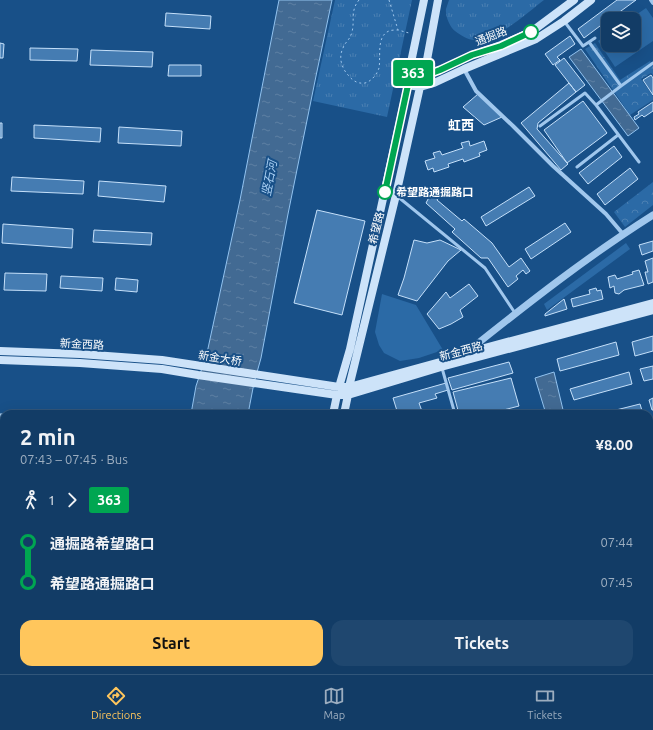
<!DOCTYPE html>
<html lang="en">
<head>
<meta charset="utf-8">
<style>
  body { margin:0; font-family:Ubuntu,"Noto Sans SC",sans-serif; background:#1f476f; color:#f1f3f6; height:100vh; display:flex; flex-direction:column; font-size:15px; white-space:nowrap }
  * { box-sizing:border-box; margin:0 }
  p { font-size:13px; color:#9cadbf }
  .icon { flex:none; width:22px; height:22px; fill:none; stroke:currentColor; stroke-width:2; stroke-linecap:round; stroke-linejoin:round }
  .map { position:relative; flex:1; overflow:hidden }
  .side { position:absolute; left:0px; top:410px; width:653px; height:264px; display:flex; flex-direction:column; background:#123c66; border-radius:12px 12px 0 0; box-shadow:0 4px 16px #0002,0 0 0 1px #31567a }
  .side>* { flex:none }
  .badge { padding:0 8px; border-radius:3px; font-size:14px; line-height:26px }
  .tools { position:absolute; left:601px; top:12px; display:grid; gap:8px }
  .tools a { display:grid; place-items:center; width:40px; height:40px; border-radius:8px; background:#123c66; box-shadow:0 4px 16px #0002,0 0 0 1px #31567a; font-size:20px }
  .map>.badge { position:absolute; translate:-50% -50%; box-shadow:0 0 0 2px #fff }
  .legs { display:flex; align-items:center; gap:6px; height:44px; padding:0 20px; font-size:13px }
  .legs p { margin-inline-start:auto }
  .overview { display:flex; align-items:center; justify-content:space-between; height:68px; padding:0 20px }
  h1 { font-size:22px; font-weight:700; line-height:30px }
  .cta { display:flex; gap:8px; margin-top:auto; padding:8px 20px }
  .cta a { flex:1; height:46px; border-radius:12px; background:#ffc65c; color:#111; font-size:16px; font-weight:700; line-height:46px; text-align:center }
  .cta a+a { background:#1f476f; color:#f1f3f6 }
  ul { padding:0 20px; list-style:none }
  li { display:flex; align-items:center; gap:14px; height:40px; font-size:15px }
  li i { display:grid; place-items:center; width:6px; height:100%; margin:0 5px; background:currentColor }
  li i::after { content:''; width:10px; height:10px; margin:-5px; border:3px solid; border-radius:50%; background:#123c66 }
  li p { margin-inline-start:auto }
  li:first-child i { background:linear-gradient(#0000 50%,currentColor 0) }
  li:last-child i { background:linear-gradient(currentColor 50%,#0000 0) }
  .dock { display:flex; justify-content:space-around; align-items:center; height:56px; border-top:1px solid #31567a; background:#123c66; font-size:11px; color:#9cadbf }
  .dock a { display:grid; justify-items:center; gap:2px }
  .dock .current { color:#ffc65c }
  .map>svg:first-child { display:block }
  .green { fill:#2b6aa6 }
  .forest { fill:url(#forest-crowns) }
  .park { fill:url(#park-tufts) }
  .water { fill:url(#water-ripples); stroke:#92c3f0 }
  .building { fill:#457cb2; stroke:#c5e0fa }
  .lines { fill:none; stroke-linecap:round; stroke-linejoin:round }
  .path { stroke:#a0c7ed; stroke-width:1; stroke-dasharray:2 3; stroke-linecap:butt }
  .service { stroke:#a0c7ed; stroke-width:3 }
  .minor { stroke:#a0c7ed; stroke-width:4 }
  .tertiary { stroke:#a0c7ed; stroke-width:7 }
  .secondary { stroke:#cde3f9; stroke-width:8 }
  .line-1-casing { stroke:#fff; stroke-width:9 }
  .line-1 { stroke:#00a651; stroke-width:6 }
  .stop-1-dot { fill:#fff; stroke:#00a651; stroke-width:2 }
  .labels { text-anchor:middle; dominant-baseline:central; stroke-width:4; stroke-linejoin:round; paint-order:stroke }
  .street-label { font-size:11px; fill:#fff; stroke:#185088 }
  .stop-label { font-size:11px; font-weight:bold; fill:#fff; stroke:#185088; text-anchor:start }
  .water-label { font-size:12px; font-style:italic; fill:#abd1f5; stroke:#185088 }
  .quarter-label { font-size:13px; font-weight:bold; fill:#fff; stroke:#185088 }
</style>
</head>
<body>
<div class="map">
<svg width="653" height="674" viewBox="0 0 653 674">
  <defs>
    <pattern id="forest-crowns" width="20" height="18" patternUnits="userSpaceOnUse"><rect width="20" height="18" fill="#2b6aa6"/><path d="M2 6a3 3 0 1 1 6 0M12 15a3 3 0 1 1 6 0" fill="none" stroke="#4b80b3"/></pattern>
    <pattern id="park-tufts" width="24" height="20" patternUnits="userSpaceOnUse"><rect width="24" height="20" fill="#2b6aa6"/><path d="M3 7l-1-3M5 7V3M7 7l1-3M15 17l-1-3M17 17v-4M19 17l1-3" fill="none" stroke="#4b80b3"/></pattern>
    <pattern id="water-ripples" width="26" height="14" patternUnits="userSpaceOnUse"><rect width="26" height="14" fill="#426a93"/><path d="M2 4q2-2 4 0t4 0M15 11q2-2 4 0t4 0" fill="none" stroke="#5e80a3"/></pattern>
  </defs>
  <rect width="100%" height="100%" fill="#185088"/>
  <path class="green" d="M646,8L653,18V41L615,67L598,41L608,34V45H634V19H630Z
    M626,243L630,249L547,310L544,304Z
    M382,294L416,305L443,350L419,358L400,361L384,353L379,345L375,332Z"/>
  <path class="forest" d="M595,43L620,80L650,61L653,65V75L651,73L641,79L653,96V100L630,115L585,49Z
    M653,182V205L625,227L614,212Z"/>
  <path class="park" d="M335,0H412L387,117L313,101Z
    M449,0H544C527,13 497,41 475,40C468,40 460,35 455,31C450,27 445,16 446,9C447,6 448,3 449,0Z
    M0,539H4V670H80L79,674H0Z
    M335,670H474L506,674H370Z"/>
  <path class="water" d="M279,0H332L316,76L288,214L261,358L254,383L248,414H191L196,386L207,353L240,200Z
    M581,49L639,128L628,136L569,57Z
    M554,372L564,414H546L535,378Z
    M0,631H4V650H0Z
    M142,670H335L370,674H141Z"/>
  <path class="building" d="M617,0H636L610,19H608V20L584,38L578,29Z
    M166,13L211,16L210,29L165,26Z
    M570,36L575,44L557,57L560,60L553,65L545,54Z
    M0,43L4,44L3,58H0Z
    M30,48L78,49L77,61L30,60Z
    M91,50L153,52L152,67L90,65Z
    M564,58L585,85L576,92L555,65Z
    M169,65H201V76H168Z
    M651,75L653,78V95L643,80Z
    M569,83L576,92L538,123L537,129L568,164L561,170L521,123Z
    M478,94L502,117L484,125L463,107Z
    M583,101L607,133L567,163L544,130Z
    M653,102V111L644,117L642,115L635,120L634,117L639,114L638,112Z
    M0,123H2V138H0Z
    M34,125L101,128L100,142L34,138Z
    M119,127L182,131L181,146L118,143Z
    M469,141L470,146L484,141L487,150L479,153L480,156L464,162L463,159L448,164L449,167L434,172L433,168L428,170L425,161L435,158L433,153L440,151L442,155L463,148L461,143Z
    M614,146L622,157L588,184L579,173Z
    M630,168L638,179L605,205L597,194Z
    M12,177L84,181L83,194L11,191Z
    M99,181L166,186L164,202L98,196Z
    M529,187L535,196L486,226L481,217Z
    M434,188L441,193L437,200L462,221L464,219L492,243L509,267L521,258L530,271L526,274L523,270L516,276L518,279L508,287L488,258H481L452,232L455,229L426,203Z
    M317,210L365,221L342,315L294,303Z
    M565,223L571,232L531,259L525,249Z
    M3,224L73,229L72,248L2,243Z
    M94,230L152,233L151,245L93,242Z
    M414,240L427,243L440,240L461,250L448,261L417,301L398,295L404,278Z
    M653,241V251L642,255L639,245Z
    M653,258V282L648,284L645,272H648L645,261Z
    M639,270L644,285L624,290L619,294L615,293L614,286L610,288L608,277L615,275L617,279L633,274L632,272Z
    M5,273L47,274L46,291L4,290Z
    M61,276L103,278L102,291L60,288Z
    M116,278L138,280L137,292L115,290Z
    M469,284L478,296L460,310L463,317L451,324L439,329L427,314L446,292L450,298Z
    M596,288L597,291L601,290L603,299L573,307L571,299L590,294L589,290Z
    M564,299L567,309L545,316V314Z
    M653,336V351L635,356L632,342Z
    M616,342L619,355L560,371L557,359Z
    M509,362L513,373L452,390L448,378Z
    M653,366V379L644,381L640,369Z
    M629,372L632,384L574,400L570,389Z
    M511,378L519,406L488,414H459L453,392Z
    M446,383L448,390L435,394L437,398L419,403L423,414H398L393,398Z
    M653,398V410H652L649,400Z
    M640,404L643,414H605L604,413Z
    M48,410L94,411V414H48Z
    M0,414H16H4V427H0Z
    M649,440H653V452H649Z
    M653,461V492H649V462Z
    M0,466H2V476H0Z
    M0,500H4V513H0Z
    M652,503H653V525L649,526V508L653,507Z
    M653,531V565H649V532Z
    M649,577H653V588L649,589Z
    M653,603V661L649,662V604Z"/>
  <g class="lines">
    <path class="path" d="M359,0C350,11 355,20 352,32C350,40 345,42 343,48C338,58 342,69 349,76C353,81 358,84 365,83C372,81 377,74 379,68C381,58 376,36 389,31C391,30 395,30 398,30
      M389,0L398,30L409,33
      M0,558H4
      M0,623H4
      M0,668H4
      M17,670L21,674
      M54,670L56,671L72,670
      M53,674L60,671"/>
    <path class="service" d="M564,21L583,46L595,38
      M621,86L653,63
      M596,105L639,162
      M540,126L585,93L596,105L621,86L589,42
      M577,167L618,135
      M397,196L485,268L515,313
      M442,368L455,414"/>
    <path class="minor" d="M651,0L653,3
      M464,69L476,91L513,126L553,166L606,214L623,234
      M511,670L540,674"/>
    <path class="tertiary" d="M467,352C527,304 588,256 653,215"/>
    <path class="secondary" d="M409,72L424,76L440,70L472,55L501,45L531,32L574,0
      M408,85L420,87L434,83L464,69L536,39L564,21L591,0
      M0,351L80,354L162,360L339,387H349L440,362L466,353L653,303
      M0,360L80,363L162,369L198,375L337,395H348L441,367L653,310
      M339,387L350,349L408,85L409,72L424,0
      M349,387L396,195L420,87L424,76L438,0
      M333,414L337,395
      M344,414L348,395
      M296,670V674
      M310,674L311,670"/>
  </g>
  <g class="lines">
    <defs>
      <path id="line-1" d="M385,192L408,85L409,72L424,76L440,70L472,55L501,46L531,32"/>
    </defs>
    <use href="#line-1" class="line-1-casing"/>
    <use href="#line-1" class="line-1"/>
  </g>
  <g class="stop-1-dot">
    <circle cx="531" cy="32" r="7"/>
    <circle cx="385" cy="192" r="7"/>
  </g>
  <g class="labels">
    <g class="street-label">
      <text transform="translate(491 36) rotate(-21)">通掘路</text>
      <text transform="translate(376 228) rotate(-76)">希望路</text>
      <text transform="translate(82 344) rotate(3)">新金西路</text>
      <text transform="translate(461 351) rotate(-15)">新金西路</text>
      <text transform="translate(220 358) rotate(9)">新金大桥</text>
    </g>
    <g class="stop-label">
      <text x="396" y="192">希望路通掘路口</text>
    </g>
    <g class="water-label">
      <text transform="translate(269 178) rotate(-79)">竖石河</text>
    </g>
    <g class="quarter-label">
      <text x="461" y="125">虹西</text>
    </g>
  </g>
</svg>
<div class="tools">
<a><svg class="icon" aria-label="layers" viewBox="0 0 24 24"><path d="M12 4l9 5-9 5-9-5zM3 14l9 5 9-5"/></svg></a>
</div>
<b class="badge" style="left:413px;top:73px;background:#00a651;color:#fff">363</b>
<section class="side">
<div class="overview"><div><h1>2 min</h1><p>07:43 – 07:45 · Bus</p></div><b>¥8.00</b></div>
<div class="legs"><svg class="icon" aria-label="walk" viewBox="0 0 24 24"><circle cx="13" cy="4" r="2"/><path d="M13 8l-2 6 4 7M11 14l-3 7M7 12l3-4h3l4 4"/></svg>1<svg class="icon" aria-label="forward" viewBox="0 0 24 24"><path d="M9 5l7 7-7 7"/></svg><b class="badge" style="background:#00a651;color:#fff">363</b></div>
<ul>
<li><i style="color:#00a651"></i><b>通掘路希望路口</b><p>07:44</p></li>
<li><i style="color:#00a651"></i><b>希望路通掘路口</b><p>07:45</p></li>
</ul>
<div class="cta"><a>Start</a><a>Tickets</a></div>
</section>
</div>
<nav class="dock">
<a class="current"><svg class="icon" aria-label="directions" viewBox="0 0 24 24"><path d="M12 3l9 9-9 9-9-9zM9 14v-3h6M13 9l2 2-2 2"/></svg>Directions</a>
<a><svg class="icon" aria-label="map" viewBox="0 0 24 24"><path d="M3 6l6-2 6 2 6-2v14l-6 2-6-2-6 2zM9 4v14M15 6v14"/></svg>Map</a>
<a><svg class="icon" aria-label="tickets" viewBox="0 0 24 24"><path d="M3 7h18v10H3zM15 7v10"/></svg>Tickets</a>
</nav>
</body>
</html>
